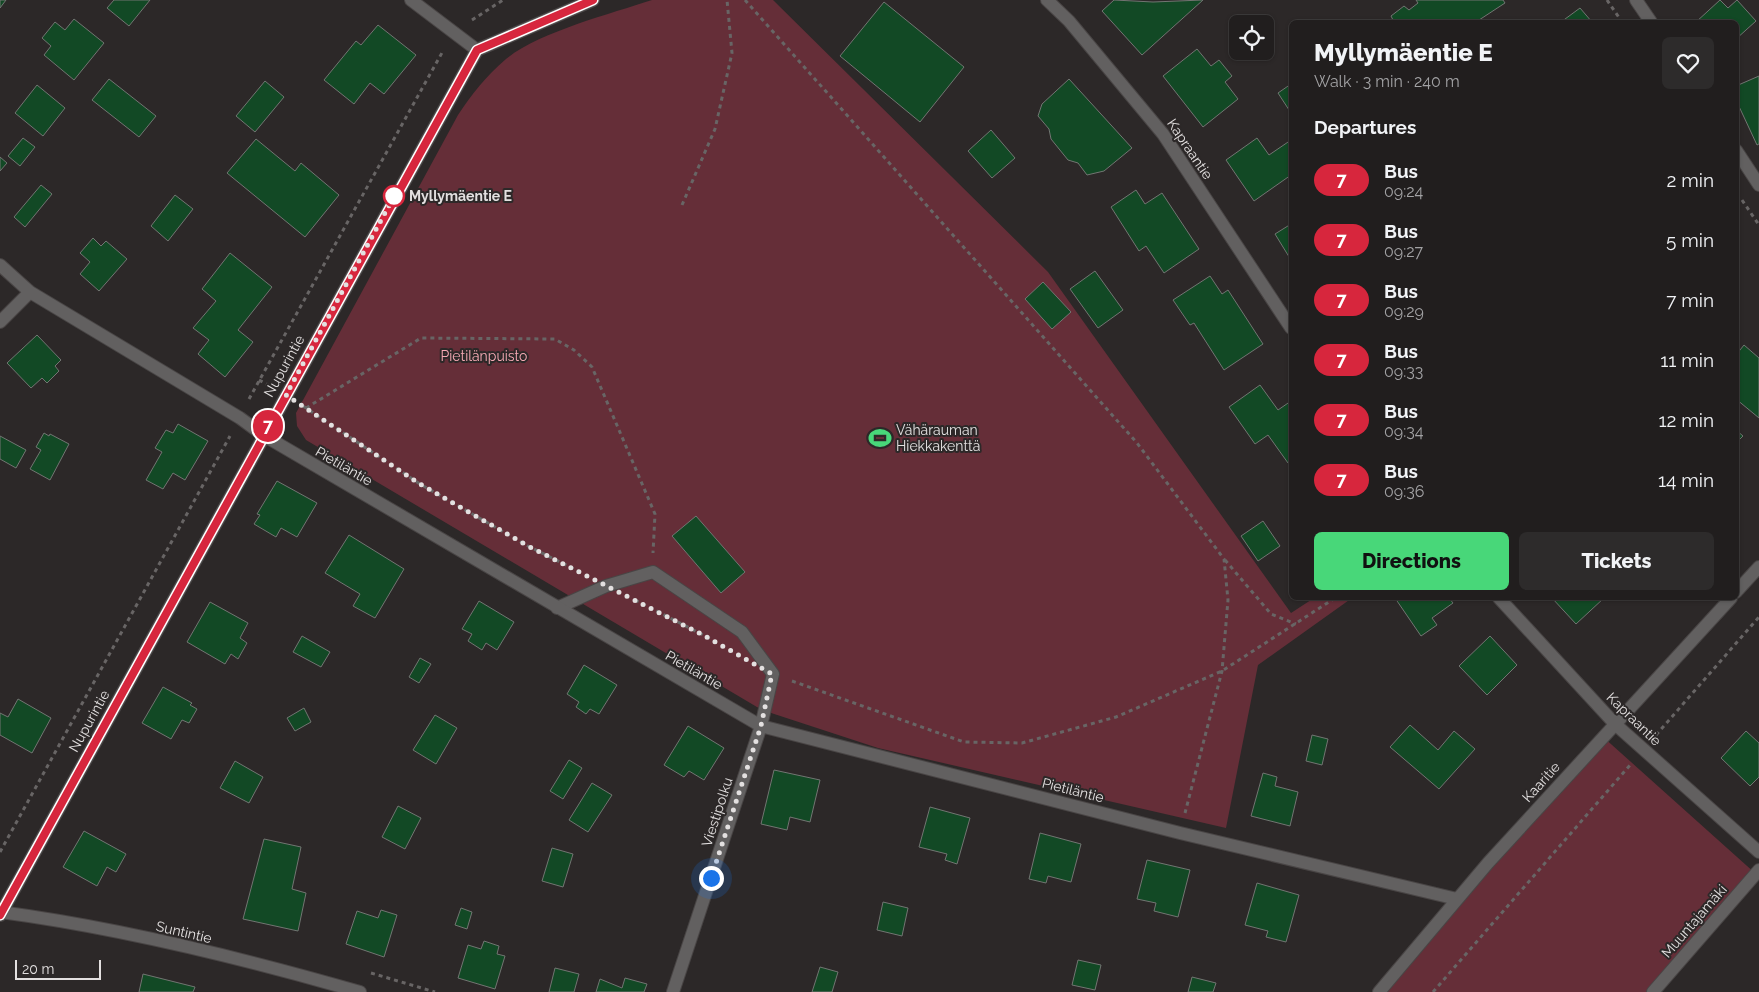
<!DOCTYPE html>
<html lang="en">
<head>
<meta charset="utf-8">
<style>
  body { margin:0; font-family:Raleway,sans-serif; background:#2d2b2b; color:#f1f3f6; height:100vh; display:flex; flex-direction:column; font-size:19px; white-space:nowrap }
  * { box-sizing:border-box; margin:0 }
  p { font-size:16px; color:#a2a2a4 }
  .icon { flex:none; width:28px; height:28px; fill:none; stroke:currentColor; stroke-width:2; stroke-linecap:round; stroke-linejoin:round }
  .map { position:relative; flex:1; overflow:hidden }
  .drawer { position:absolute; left:1289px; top:20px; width:450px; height:580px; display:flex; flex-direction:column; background:#211e1e; border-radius:8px; box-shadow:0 1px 4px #0004,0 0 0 1px #3e3c3c }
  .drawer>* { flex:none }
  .badge { padding:0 10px; border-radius:16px; font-size:18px; line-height:32px }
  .tools { position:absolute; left:1229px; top:15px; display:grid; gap:10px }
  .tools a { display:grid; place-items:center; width:45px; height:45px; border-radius:8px; background:#211e1e; box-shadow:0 1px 4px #0004,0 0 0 1px #3e3c3c; font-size:25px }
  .scale { position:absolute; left:15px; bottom:12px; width:86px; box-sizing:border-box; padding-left:5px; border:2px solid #e3e0e0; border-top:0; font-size:14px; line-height:18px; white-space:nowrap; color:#e3e0e0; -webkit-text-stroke:4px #2c2828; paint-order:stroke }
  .you { position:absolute; width:25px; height:25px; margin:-12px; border:4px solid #fff; border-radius:50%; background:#1a73e8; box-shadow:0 0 0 8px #1a73e833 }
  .map>.badge { position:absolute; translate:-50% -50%; box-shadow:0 0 0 2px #fff }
  h2 { padding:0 25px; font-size:19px; line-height:45px }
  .round { display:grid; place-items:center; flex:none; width:52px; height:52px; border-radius:8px; background:#2d2b2b }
  .headline { display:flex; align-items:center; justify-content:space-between; height:85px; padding:0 25px }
  h1 { font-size:24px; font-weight:800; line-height:38px }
  .button { display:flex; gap:10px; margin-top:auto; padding:10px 25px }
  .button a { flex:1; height:58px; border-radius:8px; background:#48d779; color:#111; font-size:20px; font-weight:800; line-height:58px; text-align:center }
  .button a+a { background:#2d2b2b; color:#f1f3f6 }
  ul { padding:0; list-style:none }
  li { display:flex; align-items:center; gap:15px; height:60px; padding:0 25px }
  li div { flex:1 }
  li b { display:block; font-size:19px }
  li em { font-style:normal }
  li .badge { min-width:55px; font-weight:700; text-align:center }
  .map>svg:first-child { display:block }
  .green { fill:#652e38 }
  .building { fill:#124925; stroke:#727572 }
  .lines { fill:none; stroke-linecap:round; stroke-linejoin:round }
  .service-casing { stroke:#494545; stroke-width:14 }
  .minor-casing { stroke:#494545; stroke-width:14 }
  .tertiary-casing { stroke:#494545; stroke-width:14 }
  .path { stroke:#686565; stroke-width:3; stroke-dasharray:4 4; stroke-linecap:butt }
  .service { stroke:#626060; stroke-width:12 }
  .minor { stroke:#626060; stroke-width:12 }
  .tertiary { stroke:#626060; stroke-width:12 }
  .line-casing { stroke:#fff; stroke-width:11 }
  .line { stroke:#d7263d; stroke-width:8 }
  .walk { stroke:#e3e0e0; stroke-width:5; stroke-dasharray:0 9 }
  .stop-dot { fill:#fff; stroke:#d7263d; stroke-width:2.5 }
  .labels { text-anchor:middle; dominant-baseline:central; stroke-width:4; stroke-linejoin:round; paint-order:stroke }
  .street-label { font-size:14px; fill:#e3e0e0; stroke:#2c2828 }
  .stop-label { font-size:14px; font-weight:bold; fill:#e3e0e0; stroke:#2c2828; text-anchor:start }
  .park-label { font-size:14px; fill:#f7aab5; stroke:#2c2828 }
  .poi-label { font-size:14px; fill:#e3e0e0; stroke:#2c2828; text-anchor:start }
</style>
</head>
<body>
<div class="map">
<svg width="1759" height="992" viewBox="0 0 1759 992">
  <rect width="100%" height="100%" fill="#2c2828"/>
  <path class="green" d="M652,0H773L1048,272L1291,613L1314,598H1352L1258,665L1226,828L878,748L762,710L306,440L297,426L296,413L458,115C472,94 486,76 506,59C539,32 610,14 652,0Z
    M1602,736L1756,874L1652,992H1383Z"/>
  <path class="building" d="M0,0H6L0,8Z
    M114,0H150L129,26L107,8Z
    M1114,0L1153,2L1203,0L1142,55L1102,11Z
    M1416,0H1503L1505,3L1476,22H1394L1391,16L1404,6L1409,10L1418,3Z
    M1720,0L1728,8L1737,0L1756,21L1736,39V22H1696Z
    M884,2L964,67L920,122L840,56Z
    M1580,8L1592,22H1561Z
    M74,19L104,43L74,80L44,55L51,46L42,38L55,22L65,30Z
    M378,25L416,55L384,94L370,83L354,104L324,80L356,41L361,45Z
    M1197,49L1211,66L1219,60L1232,76L1225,82L1238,99L1203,127L1163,76Z
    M1759,76V144L1757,145L1736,100V86Z
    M109,79L156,116L139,137L92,100Z
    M1069,79L1132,148L1104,171L1087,175L1078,163L1068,160L1051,139L1049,129L1038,116L1042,104Z
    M265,81L284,97L255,132L236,116Z
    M1291,84V113L1278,93Z
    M37,85L65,108L43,136L15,113Z
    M991,130L1015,158L992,178L968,151Z
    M23,138L35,147L20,166L8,156Z
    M1257,138L1269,155L1291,140V175L1254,201L1226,160Z
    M256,139L295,171L301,163L339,195L305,237L227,173Z
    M0,157L7,163L0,171Z
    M41,185L52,194L25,227L14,217Z
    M1136,190L1145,204L1162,193L1199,249L1164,273L1146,246L1139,251L1111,207Z
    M175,195L193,209L168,241L151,226Z
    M1291,224V260L1275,234Z
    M93,238L101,246L106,241L127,259L99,291L80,274L90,262L80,253Z
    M230,253L272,287L238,330L253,342L225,377L198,354L209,340L193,328L216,301L202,289Z
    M1095,271L1123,310L1098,328L1070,289Z
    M1210,276L1222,294L1228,290L1263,344L1224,370L1194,323L1190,325L1173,300Z
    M1043,282L1071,312L1052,329L1025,299Z
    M37,335L61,360L55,366L59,371L47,383L42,378L31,388L7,363Z
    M1744,345L1759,358V418L1736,399V355Z
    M1260,385L1278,410L1291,401V460L1288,463L1268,435L1255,444L1229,407Z
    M178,424L208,441L185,480L173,473L163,489L146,480L162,452L155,448L166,430L173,433Z
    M1736,430L1743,436L1736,443Z
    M44,433L49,436L50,434L69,444L50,480L30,469L41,450L36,447Z
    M0,436L26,450L16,468L0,459Z
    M277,481L317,503L297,537L281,528L276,537L254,524L260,515L257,514Z
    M696,516L745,572L721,593L672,536Z
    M1263,521L1280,546L1258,561L1241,536Z
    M349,535L404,569L375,618L353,606L360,594L325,573Z
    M1395,598H1449L1453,603L1432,618L1437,625L1421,636Z
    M1552,598H1604L1576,624Z
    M479,601L514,622L497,650L486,643L482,650L468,641L472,634L462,629Z
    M210,602L248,623L240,638L247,643L238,659L231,654L225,664L187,642Z
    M302,636L330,652L321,667L293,652Z
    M1490,636L1517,665L1487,695L1459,666Z
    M420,658L431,664L419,683L409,677Z
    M584,665L617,685L599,714L590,709L586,714L576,707L579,702L567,694Z
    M163,687L192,703L190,705L197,709L189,723L182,720L171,739L142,723Z
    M18,699L51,718L32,753L0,735V713L8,717Z
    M304,708L311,722L295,731L287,718Z
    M435,715L457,728L436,764L413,750Z
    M1410,725L1438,750L1454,731L1475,749L1439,789L1390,747Z
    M688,726L724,748L704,780L689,771L684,777L664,765Z
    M1746,731L1759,743V777L1750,786L1721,758Z
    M1312,735L1328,739L1322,765L1306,761Z
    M569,760L582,768L563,799L550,791Z
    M235,761L263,777L249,803L220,788Z
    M774,770L820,780L810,822L790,817L787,830L761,824Z
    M1263,773L1277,777L1275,786L1298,792L1290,826L1251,816Z
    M592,783L612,795L588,832L569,820Z
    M398,806L421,818L405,849L382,837Z
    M930,807L970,818L957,864L945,860L947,854L919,847Z
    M84,831L126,854L116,872L107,867L97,886L63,867Z
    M1040,833L1081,844L1071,882L1048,876L1046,883L1029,879Z
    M264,839L301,847L292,889L306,893L298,931L243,919Z
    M552,848L573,854L563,887L542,881Z
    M1147,860L1190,870L1178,917L1154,911L1156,903L1137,899Z
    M1257,883L1299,895L1286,942L1266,937L1268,931L1245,925Z
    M883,902L908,908L902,936L877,930Z
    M461,908L472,912L467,929L455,925Z
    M381,910L397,915L384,957L346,944L357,911L378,918Z
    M484,941L499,946L497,954L505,956L495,989L458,978L468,945L481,949Z
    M1078,960L1101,965L1095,990L1072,985Z
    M820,967L838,972L832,992H812Z
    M555,968L579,974L574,992H549Z
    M143,974L195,987L193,992H139Z
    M1192,977L1216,983L1213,992H1188Z
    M625,978L647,984L644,992H596L600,979L622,988Z"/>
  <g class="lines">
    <defs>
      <path id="service" d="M557,608L606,586L653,572L742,632L773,674L761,726"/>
      <path id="minor" d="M411,0L477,50
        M1047,0L1069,21L1163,134L1291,328
        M0,265L30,292L240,418L263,435L761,726L1180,833L1457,899
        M0,322L30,292
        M1736,592L1759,567
        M1499,598L1615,724L1759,852
        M0,912C121,928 242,958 360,992
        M673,992L761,726
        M1379,992L1488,863L1731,598
        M1653,992L1759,870"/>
      <path id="tertiary" d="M1636,0L1651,22
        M1736,150L1759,185
        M0,915L477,50L593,0"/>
    </defs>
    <use href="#service" class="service-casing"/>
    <use href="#minor" class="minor-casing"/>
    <use href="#tertiary" class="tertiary-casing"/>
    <path class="path" d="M745,0L1137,443L1224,559L1228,600L1222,671L1185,813
      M1607,0L1622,22
      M472,20L503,0
      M1742,200L1759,225
      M682,205L715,129L732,53L727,0
      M259,380L270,386
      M249,399L443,51
      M303,406L420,484L528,546L582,573
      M306,408L421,338L555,339L574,350L592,367L655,514L653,553
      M1225,560L1271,614L1296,624
      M635,600L711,639
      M792,681L964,742L1022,743L1116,717L1222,671L1335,598
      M1656,735L1759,617
      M0,852L230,436
      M371,973L435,992
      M1433,992L1631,764"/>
    <use href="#service" class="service"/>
    <use href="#minor" class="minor"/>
    <use href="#tertiary" class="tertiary"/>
  </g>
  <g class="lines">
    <defs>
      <path id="line" d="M0,915L477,50L593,0"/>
    </defs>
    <use href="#line" class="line-casing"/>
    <use href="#line" class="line"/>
    <path class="walk" d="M394,196L398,189L286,395L420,484L528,546L703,635L772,674L761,726L711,878"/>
  </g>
  <defs>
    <symbol id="stadium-bare" viewBox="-9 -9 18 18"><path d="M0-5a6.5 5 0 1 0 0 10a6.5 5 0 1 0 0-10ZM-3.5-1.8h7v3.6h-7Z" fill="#48d779" stroke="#2c2828" stroke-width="2.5" paint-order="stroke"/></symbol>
  </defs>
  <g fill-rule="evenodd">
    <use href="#stadium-bare" x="864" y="422" width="32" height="32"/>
  </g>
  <circle class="stop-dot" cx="394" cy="196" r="10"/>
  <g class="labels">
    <g class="street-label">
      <text transform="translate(1190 149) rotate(56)">Kapraantie</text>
      <text transform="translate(284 366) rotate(-61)">Nupurintie</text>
      <text transform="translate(344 466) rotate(30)">Pietiläntie</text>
      <text transform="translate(694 670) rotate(30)">Pietiläntie</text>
      <text transform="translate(1634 719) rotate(44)">Kapraantie</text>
      <text transform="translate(89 721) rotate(-61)">Nupurintie</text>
      <text transform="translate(1541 782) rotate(-48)">Kaaritie</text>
      <text transform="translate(1073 790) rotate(14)">Pietiläntie</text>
      <text transform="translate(717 812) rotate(-72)">Viestipolku</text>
      <text transform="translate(1694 921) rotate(-49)">Muuntajamäki</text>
      <text transform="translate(184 932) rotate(13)">Suntintie</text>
    </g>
    <g class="stop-label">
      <text x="409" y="196">Myllymäentie E</text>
    </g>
    <g class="park-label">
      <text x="484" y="356">Pietilänpuisto</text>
    </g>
    <g class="poi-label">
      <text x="896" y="430">Vähärauman<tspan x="896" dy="16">Hiekkakenttä</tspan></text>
    </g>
  </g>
</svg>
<div class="tools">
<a><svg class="icon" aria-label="locate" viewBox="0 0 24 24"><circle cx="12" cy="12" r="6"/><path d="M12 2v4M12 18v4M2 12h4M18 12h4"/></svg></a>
</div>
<div class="scale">20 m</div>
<div class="you" style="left:711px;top:878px"></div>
<b class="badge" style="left:268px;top:426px;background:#d7263d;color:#fff">7</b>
<section class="drawer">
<div class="headline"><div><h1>Myllymäentie E</h1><p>Walk · 3 min · 240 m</p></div><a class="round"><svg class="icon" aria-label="heart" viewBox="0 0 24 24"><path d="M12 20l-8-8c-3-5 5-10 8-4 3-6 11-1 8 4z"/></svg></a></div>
<h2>Departures</h2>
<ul>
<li><span class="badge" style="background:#d7263d;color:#fff">7</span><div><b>Bus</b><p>09:24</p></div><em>2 min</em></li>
<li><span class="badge" style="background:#d7263d;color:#fff">7</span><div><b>Bus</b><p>09:27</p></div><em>5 min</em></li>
<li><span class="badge" style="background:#d7263d;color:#fff">7</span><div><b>Bus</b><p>09:29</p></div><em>7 min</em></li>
<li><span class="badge" style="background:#d7263d;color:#fff">7</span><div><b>Bus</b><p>09:33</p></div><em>11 min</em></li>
<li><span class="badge" style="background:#d7263d;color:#fff">7</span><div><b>Bus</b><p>09:34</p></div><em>12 min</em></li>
<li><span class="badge" style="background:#d7263d;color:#fff">7</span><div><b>Bus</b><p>09:36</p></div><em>14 min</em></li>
</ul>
<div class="button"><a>Directions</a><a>Tickets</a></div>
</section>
</div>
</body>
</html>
